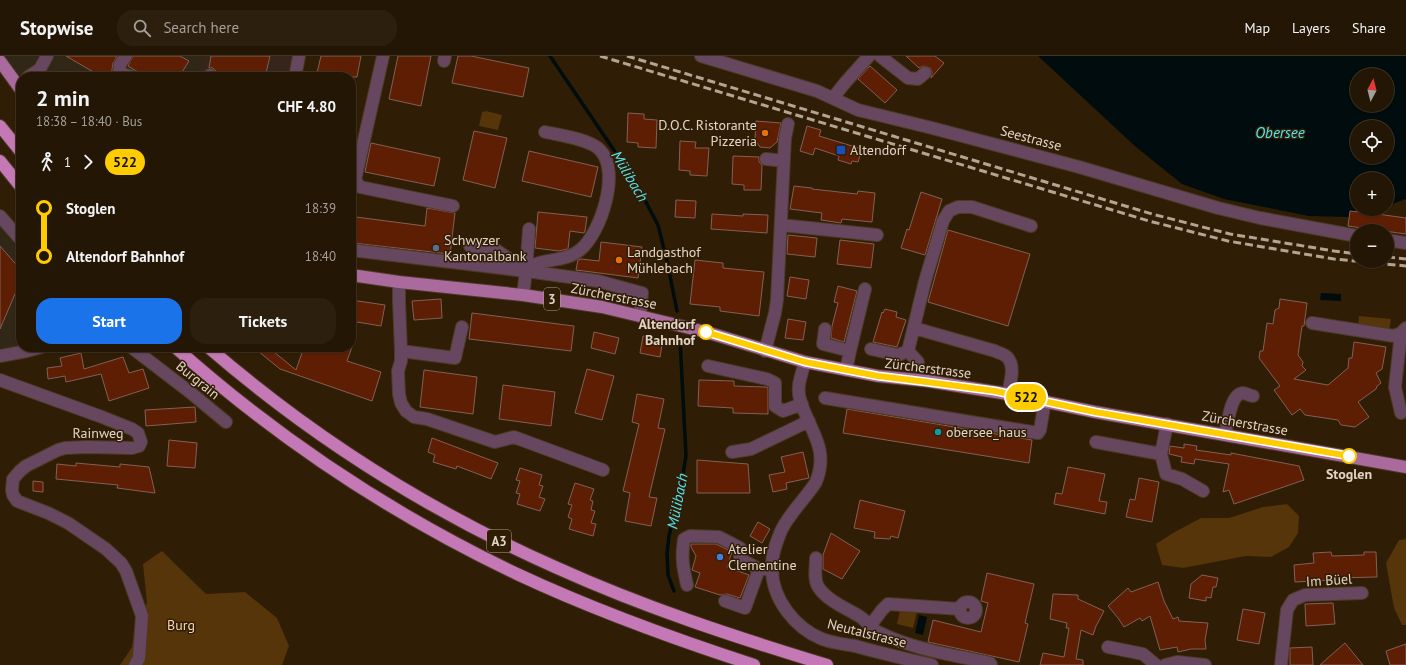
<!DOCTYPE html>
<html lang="en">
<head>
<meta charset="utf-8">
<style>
  body { margin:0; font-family:"PT Sans",sans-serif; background:#2c1f0e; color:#f1f3f6; height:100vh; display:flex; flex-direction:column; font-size:15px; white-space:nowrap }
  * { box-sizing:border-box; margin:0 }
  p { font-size:13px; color:#a39f9a }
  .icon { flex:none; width:22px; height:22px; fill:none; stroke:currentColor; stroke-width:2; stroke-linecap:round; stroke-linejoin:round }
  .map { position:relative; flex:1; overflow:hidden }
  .sheet { position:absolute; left:16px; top:16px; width:340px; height:280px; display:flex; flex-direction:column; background:#241604; border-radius:16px; box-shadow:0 1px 3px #0004,0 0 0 1px #413526 }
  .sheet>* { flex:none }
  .badge { padding:0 8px; border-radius:13px; font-size:14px; line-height:26px }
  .needle { width:26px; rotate:7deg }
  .controls { position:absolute; left:1350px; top:12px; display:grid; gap:8px }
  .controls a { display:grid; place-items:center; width:44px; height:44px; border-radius:50%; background:#241604; box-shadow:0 1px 3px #0004,0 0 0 1px #413526; font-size:20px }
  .map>.badge { position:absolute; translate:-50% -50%; box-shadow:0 0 0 2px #fff }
  .legs { display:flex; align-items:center; gap:6px; height:44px; padding:0 20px; font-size:13px }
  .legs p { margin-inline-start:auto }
  .head { display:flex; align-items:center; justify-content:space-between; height:68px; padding:0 20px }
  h1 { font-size:22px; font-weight:800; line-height:30px }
  .cta { display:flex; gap:8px; margin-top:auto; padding:8px 20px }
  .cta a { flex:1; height:46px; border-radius:16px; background:#1a73e8; color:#fff; font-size:16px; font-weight:800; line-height:46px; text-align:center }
  .cta a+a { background:#2c1f0e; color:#f1f3f6 }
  ul { padding:0 20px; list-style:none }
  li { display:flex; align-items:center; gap:14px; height:48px; font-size:15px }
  li i { display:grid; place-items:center; width:6px; height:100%; margin:0 5px; background:currentColor }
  li i::after { content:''; width:10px; height:10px; margin:-5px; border:3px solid; border-radius:50%; background:#241604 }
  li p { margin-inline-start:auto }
  li:first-child i { background:linear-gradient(#0000 50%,currentColor 0) }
  li:last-child i { background:linear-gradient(currentColor 50%,#0000 0) }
  header { display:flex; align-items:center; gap:24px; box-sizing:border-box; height:56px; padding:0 20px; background:#241604; border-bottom:1px solid #413526 }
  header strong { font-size:19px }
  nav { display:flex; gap:22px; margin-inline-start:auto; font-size:14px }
  .search { width:280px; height:36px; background:#2c1f0e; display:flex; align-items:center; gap:10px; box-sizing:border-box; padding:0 14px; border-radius:16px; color:#a39f9a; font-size:15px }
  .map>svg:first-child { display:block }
  .commercial { fill:#35251b }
  .industrial { fill:#312717 }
  .green { fill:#553509 }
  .water { fill:#000c0d; fill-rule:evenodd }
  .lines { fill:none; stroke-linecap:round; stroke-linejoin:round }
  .stream { stroke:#000c0d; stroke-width:3.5 }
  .building { fill:#5e1e04; stroke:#826055 }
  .minor-casing { stroke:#4c3a24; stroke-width:14 }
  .major-casing { stroke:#4c3a24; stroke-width:14 }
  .highway-casing { stroke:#4c3a24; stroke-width:14 }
  .minor { stroke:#66475f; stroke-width:12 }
  .major { stroke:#aa6a9d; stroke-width:12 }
  .highway { stroke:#c578b6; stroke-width:12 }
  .rail { stroke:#b3a594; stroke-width:3; stroke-dasharray:8 4; stroke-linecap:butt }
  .line-1-casing { stroke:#fff; stroke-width:9 }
  .line-1 { stroke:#fc0; stroke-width:6 }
  .food-dot { fill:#e8710a; stroke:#301d05; stroke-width:1.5 }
  .transit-dot { fill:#1a4fb4; stroke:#301d05; stroke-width:1.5 }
  .service-dot { fill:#5c6f8a; stroke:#301d05; stroke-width:1.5 }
  .stop-1-dot { fill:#fff; stroke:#fc0; stroke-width:2 }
  .culture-dot { fill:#0f9aa8; stroke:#301d05; stroke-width:1.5 }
  .shop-dot { fill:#3f7fe0; stroke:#301d05; stroke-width:1.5 }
  .labels { text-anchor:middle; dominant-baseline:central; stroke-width:3; stroke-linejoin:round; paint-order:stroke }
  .shield { fill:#301d05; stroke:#ac9d8c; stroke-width:1 }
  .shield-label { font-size:13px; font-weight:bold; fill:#e1d4c6 }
  .poi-label { font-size:14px; fill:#e1d4c6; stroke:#301d05; text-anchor:start }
  .street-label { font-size:14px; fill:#e1d4c6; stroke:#301d05 }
  .stop-label { font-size:14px; font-weight:bold; fill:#e1d4c6; stroke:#301d05; text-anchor:end }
  .park-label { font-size:14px; fill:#f9d6b1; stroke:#301d05 }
  .water-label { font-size:15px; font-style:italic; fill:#53e7f4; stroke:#301d05 }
</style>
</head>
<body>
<header>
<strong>Stopwise</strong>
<div class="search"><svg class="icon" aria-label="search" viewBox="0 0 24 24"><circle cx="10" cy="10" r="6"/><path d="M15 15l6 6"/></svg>Search here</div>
<nav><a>Map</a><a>Layers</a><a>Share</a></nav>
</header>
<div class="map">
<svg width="1406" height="609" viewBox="0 0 1406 609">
  <rect width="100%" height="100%" fill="#301d05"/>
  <path class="commercial" d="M203,0H299L294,21H197Z"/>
  <path class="industrial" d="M0,0H203L197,21H21V31Z
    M0,160L21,184V291L0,300Z"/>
  <path class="green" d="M486,55L502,59L498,74L479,70L482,56Z
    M1359,260L1391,263L1389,275L1358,270Z
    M1287,448L1299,460L1298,477L1289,491L1271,501L1246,500L1183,512L1162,509L1156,488L1173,477L1201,462H1229L1263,451Z
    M1406,483V569H1402L1394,552L1386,507L1399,484Z
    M162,495L206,538L245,536L277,562L289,590L282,609H120L132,591L135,569L147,547L143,508Z
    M900,554L917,556L913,572L897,568Z"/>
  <path class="water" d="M1038,0H1406V143L1387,150V123H1357V153H1379L1371,156L1350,155L1349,161L1309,160L1224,143L1182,128L1136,91ZM1357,19H1387V49H1357ZM1357,71H1387V101H1357Z
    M1321,237L1341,238V245L1320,244Z
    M919,559L927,561L923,579L915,577Z"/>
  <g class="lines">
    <path class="stream" d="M550,0L622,106L639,133L658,169L667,205L677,255
      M674,535L668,519L667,497L669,480L681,430L686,400L680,283"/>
  </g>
  <path class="building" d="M66,0H117L113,7L112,14L109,21H102Z
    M133,0H180L189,5L179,21H145L138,16L128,10Z
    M211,0H270L265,21H218L216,15L213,12H209Z
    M321,0H361L357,21H336L317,17Z
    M398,0H431L421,50L389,43Z
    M458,0H471L529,12L523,41L452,27Z
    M906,0H935L944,7L931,22L932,16L930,12L924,10L919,12Z
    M870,10L897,34L885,47L858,23Z
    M628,57L644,58V63L657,64L656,92L638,91V87L627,86Z
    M756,65L781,67L777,86L770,92L760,91L755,84Z
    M807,70L821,74L819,80L862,93L858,106L852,105L851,108L838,104L839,100L815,92L813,99L800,95Z
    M474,75L507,82L495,132L463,124Z
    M680,85L696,86L695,92H709L707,120L690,119V115L679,114Z
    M371,87L440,102L434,130L365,116Z
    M529,95L598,111L591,141L522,125Z
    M733,100L759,101V106L762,109L761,134H744V129L732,128Z
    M794,130L812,132V133L857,138L858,135L875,137L872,166L842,163L841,167L821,164L822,157L790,153Z
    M921,136L942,143L925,199L901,192L907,173L909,174Z
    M676,144L696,145L695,162L675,161Z
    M427,152L455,157L450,198L353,187L356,161L425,170Z
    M1360,154L1371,156L1370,157L1406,162V178L1348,170L1350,155L1360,156Z
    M538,156L587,161L585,175L584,177L570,175L568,193L563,194L559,195L535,192Z
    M712,158L743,160V158L768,159L767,177L711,173Z
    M948,174L1030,198L1008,270L928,246Z
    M788,179L817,182L815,201L787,198Z
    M840,184L874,188L871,212L837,208Z
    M601,186L642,191L638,222L576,214L578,204L581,203L599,205Z
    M0,190L21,214V224L0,273Z
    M695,204L723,207V212L764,216L759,260L720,255V251L690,248Z
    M790,221L809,224L806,243L787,240Z
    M838,230L857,235L844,286L831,282L832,270L838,247L834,246Z
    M441,243L442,262L414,264L412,245Z
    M1280,243L1307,247L1304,270H1302L1298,299L1303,306L1302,310L1306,314L1294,323L1328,329L1348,312L1349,302H1352L1354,286L1386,291L1382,313L1376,317L1381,327L1377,330L1376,333L1358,346L1369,361L1355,371L1341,369L1338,364L1305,359L1300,353L1292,359L1274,334L1280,330L1259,302L1260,295H1263L1267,267L1273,268L1275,254L1279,252Z
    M351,244L385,249L381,270L351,265Z
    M885,253L897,256L896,261L906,264L897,291L873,286L882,256L883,257Z
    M472,257L574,270L571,295L469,283Z
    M788,263L806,266L803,284L785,282Z
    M594,276L619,282L615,298L591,292Z
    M643,280L663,283L660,301L640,297Z
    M253,291H268L296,314L304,291H352L347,305L381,316L372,345L280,313Z
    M81,297L84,313L123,301L129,317L143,313L149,332L109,345L101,318L66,326L65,320L48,323L47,312L62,310L60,302Z
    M587,313L614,320L602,364L575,357Z
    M424,314L477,321L473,358L420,351Z
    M699,324L734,325V330L766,331L768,332V358L733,357V352L698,350Z
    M503,329L555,336L551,370L499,363Z
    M637,338L664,343L658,372L665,373L649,441L657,442L651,470L625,465L630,437L623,435L639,368L632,366Z
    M195,351L196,366L146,370L145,354Z
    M847,353L1032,384L1029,407L843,377Z
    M432,382L498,407L491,423L457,410L456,413L433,406L435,399L428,396Z
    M169,384L197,387L195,412L167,410Z
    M1184,388L1197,390L1196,394L1231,399V397L1299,410L1304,424L1234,448L1229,434L1223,436L1229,408L1195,403L1194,408L1181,406L1182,401L1169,398L1170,390L1184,392Z
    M803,396L809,422L786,427L787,433L773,436L769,419L785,416L781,401Z
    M697,404L748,408L750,437H697Z
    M76,407L120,411V408L149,411L155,437L117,432L118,429L56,423L57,408L76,410Z
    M1068,411L1105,418L1099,445L1107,446L1105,458L1054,448L1056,437L1062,438Z
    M520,412L542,419L539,429L543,430L539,441L545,443L540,455L517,448L520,438L516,437L520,425L516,424Z
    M1139,422L1159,426L1152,466L1126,461L1130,443L1135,444Z
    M33,425L43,426V436L33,435Z
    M575,427L594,433L590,444L593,445L591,454L595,455L591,467L596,468L593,480L569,473L572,463L568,461L572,449L568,448Z
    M860,444L905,455L898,482L891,480L890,483L874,482L875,476L854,472Z
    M758,466L770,473L762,487L750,480Z
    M831,477L860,495L842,523L823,513V499Z
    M691,488H716L732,496L727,511L749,519L740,542L727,538L720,539L695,531L700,517L692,514L696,500L691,491Z
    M1331,496L1332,500L1364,499V496H1376L1377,521L1333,522V524L1295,526L1294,509L1314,507L1313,497Z
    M987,517L1034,528L1025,567L1028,568L1019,606L928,586L933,564L981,576L988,547L981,545Z
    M1202,519L1218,522L1216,531H1213L1211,542L1206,541V545L1189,542L1191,528Z
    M1158,526L1164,545L1173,563L1178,561L1179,565L1208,567L1205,584L1206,593H1191L1178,596L1177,591L1160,594L1150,560L1142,565L1140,562L1124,571L1118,562L1108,550L1128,532L1131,536Z
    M1053,538L1078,539V543L1104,555L1096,570L1093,579L1081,574L1076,603L1083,604V609H1040L1043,597L1064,601L1069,572H1066L1067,567L1050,563Z
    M1333,547L1335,568L1306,570L1305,548Z
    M1243,553L1265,557L1259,588L1237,584Z
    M1345,587L1363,609H1320L1330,600Z
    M1406,588V609H1390L1386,595Z
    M1312,591L1313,609H1290V592Z"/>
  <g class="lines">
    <defs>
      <path id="minor" d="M701,0L817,35L858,54L932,72L1079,111L1218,152L1260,162L1357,180
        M880,0L908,22L918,23L925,17
        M444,5L445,0
        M119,17L120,8L126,0
        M28,21L40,13L47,0
        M116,21L119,17L133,21
        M210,21V19
        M295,21L299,0
        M833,42L844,28L869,0
        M766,103L784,105
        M351,123L355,124L383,0
        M355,124L360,131L453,150
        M0,160L21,184
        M781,169L877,179
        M1387,184L1406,187
        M470,190L496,194L526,215L523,239
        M351,194L526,215L598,225L642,237L640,260
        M526,215C530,212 534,208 539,207C552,203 568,204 580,194C601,177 621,115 600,94C590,83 559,79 545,76
        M526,215L529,173
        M399,226V246L401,295V305L398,315L399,338L401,347L406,355L414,361L427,363L495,386L514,381L603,414
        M1312,267L1394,280L1401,277L1406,272
        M914,272L995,295C999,297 1004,298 1007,301C1016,310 1010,327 1008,338
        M825,273L823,288L850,295L846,314
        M1401,277L1395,331L1401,357
        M131,291L191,337L226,366
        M871,293L898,299L908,295L925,225L943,165L949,155L958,151H972L1031,170
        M401,295L455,302L462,271
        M765,295L775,257L777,244L785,82L788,68
        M850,295L865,233
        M908,295L918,306
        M0,300L27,295L42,291
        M805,306C802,317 796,331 800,343C808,373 830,391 816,426C806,442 788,459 781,475C776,487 771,500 772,513C772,543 795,572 822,583C832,587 844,588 855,590C880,597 906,603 932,609
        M708,310L767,323L775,327V350L783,355L802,348
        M0,324L102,361L132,373L138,377L141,386L139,390L132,392L86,391L65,392L58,394L26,410L20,415L13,423L12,434L13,439L17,445L48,457L68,467L106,493L121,507L126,515L142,560L139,602L135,609
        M825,342L1038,377L1040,374L1045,345
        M1225,378C1228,368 1230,338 1243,337C1246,337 1250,340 1253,340
        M1096,386L1161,398L1167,368
        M732,396L751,393L809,365
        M1161,398L1166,418L1182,423L1203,435
        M816,502C816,511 813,524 819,532C828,545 846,552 859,560C866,564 870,572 878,576C912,593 953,599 990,607L991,609
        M687,529C683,511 681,502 684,483L690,480L719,481L740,492V503L759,513
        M725,545L745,552L759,513H766
        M960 554a8 8 0 1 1 16 0a8 8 0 1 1-16 0Z
        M870,570L882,554L888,548L960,553
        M1108,591L1143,598L1156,609
        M1165,609L1177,606L1205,609
        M1281,609L1287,554L1293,544L1305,539L1362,537"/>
      <path id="major" d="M0,5L21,34
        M351,219L399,226L523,239L602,251L706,276L805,306L878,320L927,325L1008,338L1095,356L1406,411"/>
      <path id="highway" d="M0,70L21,96
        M0,105L21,131
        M175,291C277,382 393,459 517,518C594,554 674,583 754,609
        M208,291C312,381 429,455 555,511C643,551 735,581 827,609"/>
    </defs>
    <use href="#minor" class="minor-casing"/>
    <use href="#major" class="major-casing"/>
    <use href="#highway" class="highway-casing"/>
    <use href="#minor" class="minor"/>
    <use href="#major" class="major"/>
    <use href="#highway" class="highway"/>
    <path class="rail" d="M600,0L1149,165L1228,185L1334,203L1406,210
      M627,0L1152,158L1230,178L1334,195L1357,198
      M1387,201L1406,203"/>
  </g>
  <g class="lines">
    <defs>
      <path id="line-1" d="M706,276L805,306L878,320L927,326L995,335L1095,356L1349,400"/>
    </defs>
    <use href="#line-1" class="line-1-casing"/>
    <use href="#line-1" class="line-1"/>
  </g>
  <g class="food-dot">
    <circle cx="765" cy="77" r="4"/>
    <circle cx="619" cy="204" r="4"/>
  </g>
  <rect class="transit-dot" x="836" y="89" width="10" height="10" rx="2"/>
  <circle class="service-dot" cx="436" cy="192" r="4"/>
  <g class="stop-1-dot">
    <circle cx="706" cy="276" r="7"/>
    <circle cx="1349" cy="400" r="7"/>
  </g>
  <circle class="culture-dot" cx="938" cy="376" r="4"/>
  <circle class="shop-dot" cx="720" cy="501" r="4"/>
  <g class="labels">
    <g class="shield">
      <rect x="544" y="232" width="16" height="22" rx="3"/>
      <rect x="487" y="474" width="24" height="22" rx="3"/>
    </g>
    <g class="shield-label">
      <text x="552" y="243">3</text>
      <text x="499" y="485">A3</text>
    </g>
    <g class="poi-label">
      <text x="757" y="69" text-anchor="end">D.O.C. Ristorante<tspan x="757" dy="16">Pizzeria</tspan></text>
      <text x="850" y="94">Altendorf</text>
      <text x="444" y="184">Schwyzer<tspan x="444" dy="16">Kantonalbank</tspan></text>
      <text x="627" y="196">Landgasthof<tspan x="627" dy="16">Mühlebach</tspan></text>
      <text x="946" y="376">obersee_haus</text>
      <text x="728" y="493">Atelier<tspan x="728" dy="16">Clementine</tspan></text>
    </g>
    <g class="street-label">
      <text transform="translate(1031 82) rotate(15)">Seestrasse</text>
      <text transform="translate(614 240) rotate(11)">Zürcherstrasse</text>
      <text transform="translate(928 312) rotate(7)">Zürcherstrasse</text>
      <text transform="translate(198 324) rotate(39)">Burgrain</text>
      <text transform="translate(1245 367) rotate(10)">Zürcherstrasse</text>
      <text x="98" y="377">Rainweg</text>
      <text transform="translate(1329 524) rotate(-4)">Im Büel</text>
      <text transform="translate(867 577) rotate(14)">Neutalstrasse</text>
    </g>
    <g class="stop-label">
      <text x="695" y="268">Altendorf<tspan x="695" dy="16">Bahnhof</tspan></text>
      <text x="1349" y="418" text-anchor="middle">Stoglen</text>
    </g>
    <g class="park-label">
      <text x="181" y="569">Burg</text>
    </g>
    <g class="water-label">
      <text x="1280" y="76">Obersee</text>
      <text transform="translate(630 120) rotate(59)">Mülibach</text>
      <text transform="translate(677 445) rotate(-79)">Mülibach</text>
    </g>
  </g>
</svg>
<div class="controls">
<a><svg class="needle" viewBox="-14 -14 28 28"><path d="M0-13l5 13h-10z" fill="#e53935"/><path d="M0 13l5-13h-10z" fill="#a39f9a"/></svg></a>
<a><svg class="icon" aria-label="locate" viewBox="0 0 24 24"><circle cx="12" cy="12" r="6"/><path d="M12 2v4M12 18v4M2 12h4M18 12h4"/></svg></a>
<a>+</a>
<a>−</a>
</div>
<b class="badge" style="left:1026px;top:341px;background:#fc0;color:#111">522</b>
<section class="sheet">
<div class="head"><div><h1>2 min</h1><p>18:38 – 18:40 · Bus</p></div><b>CHF 4.80</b></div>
<div class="legs"><svg class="icon" aria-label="walk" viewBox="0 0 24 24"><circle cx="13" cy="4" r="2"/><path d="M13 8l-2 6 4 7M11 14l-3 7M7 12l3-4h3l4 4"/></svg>1<svg class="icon" aria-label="forward" viewBox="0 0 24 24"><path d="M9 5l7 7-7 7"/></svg><b class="badge" style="background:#fc0;color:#111">522</b></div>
<ul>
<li><i style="color:#fc0"></i><b>Stoglen</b><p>18:39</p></li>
<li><i style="color:#fc0"></i><b>Altendorf Bahnhof</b><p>18:40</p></li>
</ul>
<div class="cta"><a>Start</a><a>Tickets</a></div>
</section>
</div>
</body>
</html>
